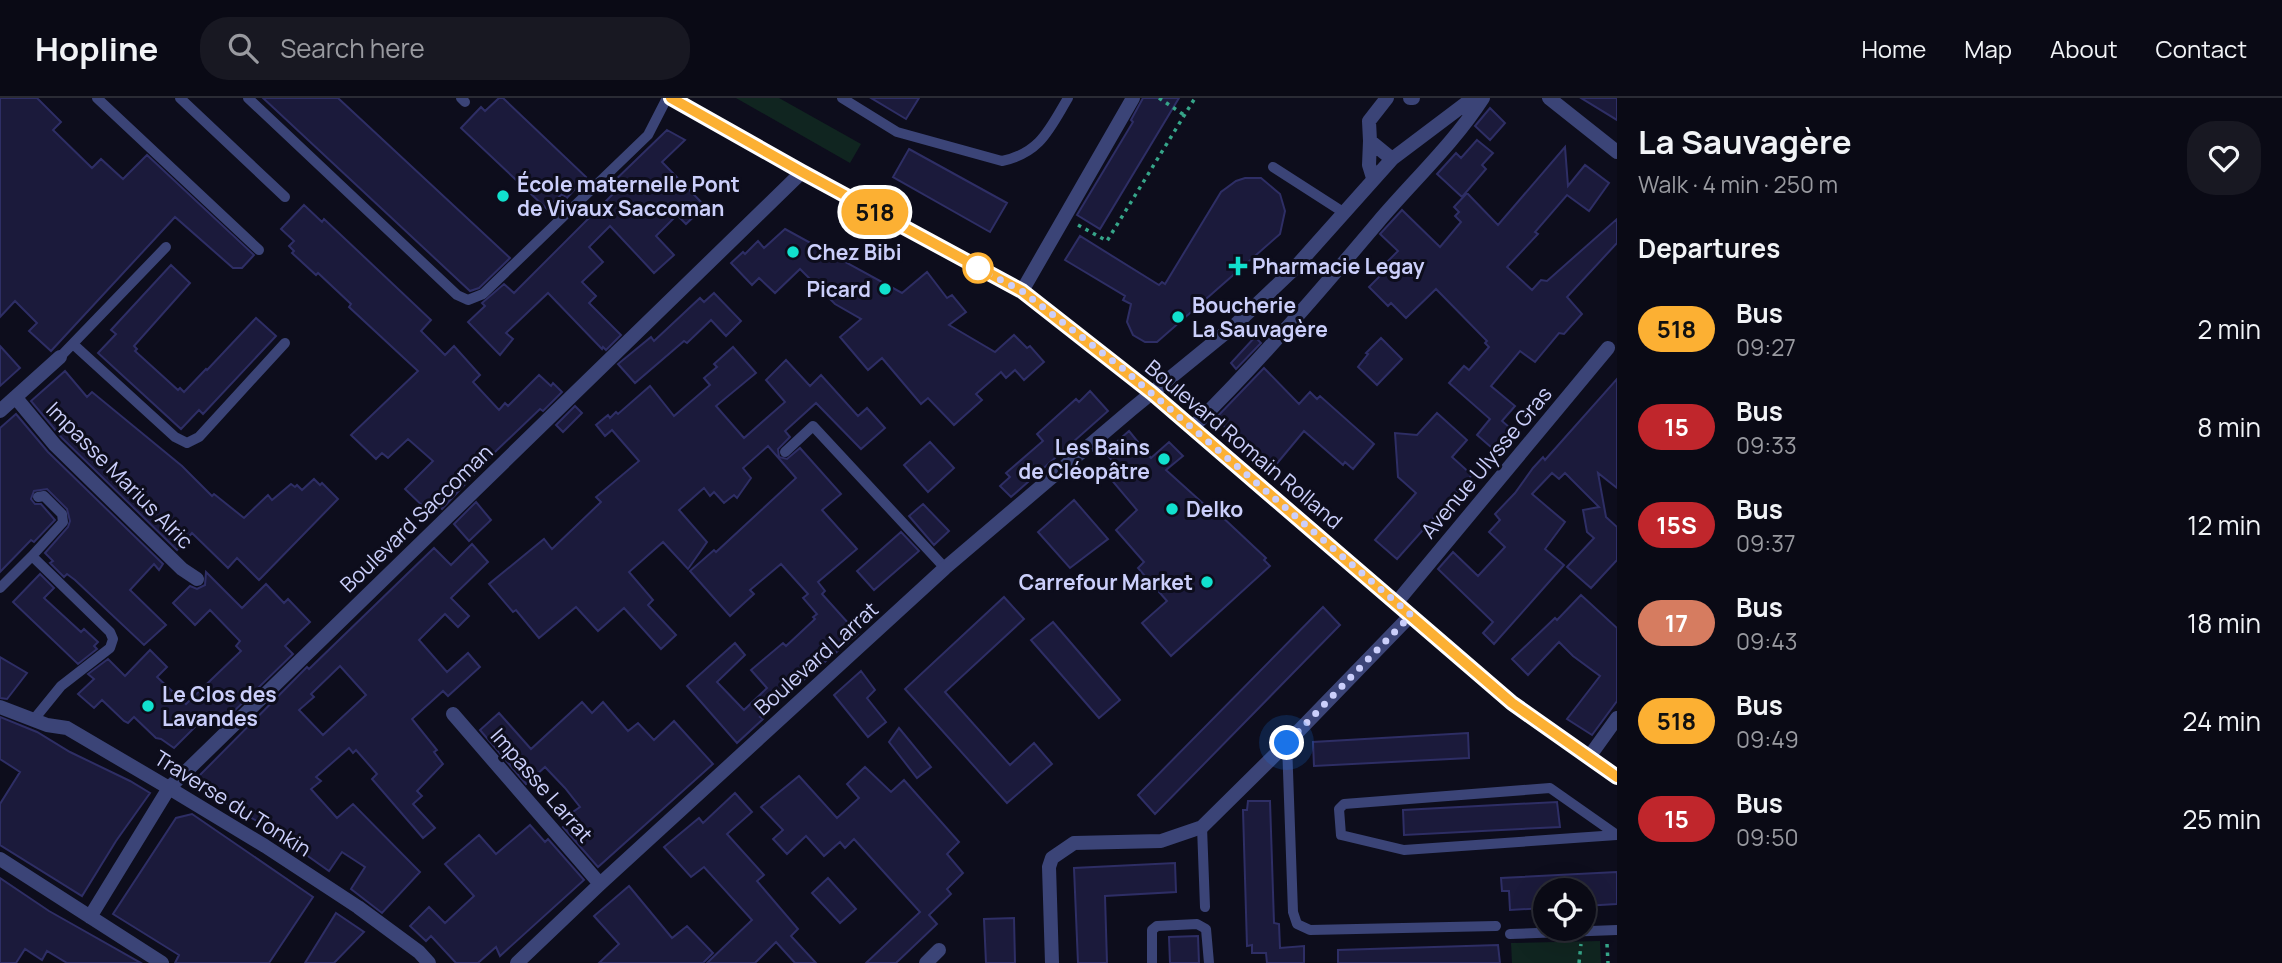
<!DOCTYPE html>
<html lang="en">
<head>
<meta charset="utf-8">
<style>
  body { margin:0; font-family:Manrope,sans-serif; background:#181822; color:#f1f3f6; height:100vh; display:flex; flex-direction:column; font-size:26px; white-space:nowrap }
  * { box-sizing:border-box; margin:0 }
  p { font-size:23px; color:#999aa0 }
  .icon { flex:none; width:38px; height:38px; fill:none; stroke:currentColor; stroke-width:2; stroke-linecap:round; stroke-linejoin:round }
  .map { position:relative; flex:1; overflow:hidden }
  .drawer { display:flex; flex-direction:column; background:#0a0a15; width:665px }
  .drawer>* { flex:none }
  .badge { padding:0 14px; border-radius:23px; font-size:24px; line-height:46px }
  .tools { position:absolute; left:1533px; top:780px; display:grid; gap:14px }
  .tools a { display:grid; place-items:center; width:63px; height:63px; border-radius:50%; background:#0a0a15; box-shadow:0 7px 28px #0002,0 0 0 2px #2a2b34; font-size:35px }
  .you { position:absolute; width:35px; height:35px; margin:-18px; border:5px solid #fff; border-radius:50%; background:#1a73e8; box-shadow:0 0 0 10px #1a73e833 }
  .map>.badge { position:absolute; translate:-50% -50%; box-shadow:0 0 0 4px #fff }
  h2 { padding:0 21px; font-size:26px; line-height:63px }
  .round { display:grid; place-items:center; flex:none; width:74px; height:74px; border-radius:28px; background:#181822 }
  .head { display:flex; align-items:center; justify-content:space-between; height:119px; padding:0 21px }
  h1 { font-size:33px; font-weight:700; line-height:52px }
  ul { padding:0; list-style:none }
  li { display:flex; align-items:center; gap:21px; height:98px; padding:0 21px }
  li div { flex:1 }
  li b { display:block; font-size:26px }
  li em { font-style:normal }
  li .badge { min-width:77px; font-weight:700; text-align:center }
  header { display:flex; align-items:center; gap:42px; box-sizing:border-box; height:98px; padding:0 35px; background:#0a0a15; border-bottom:2px solid #2a2b34 }
  header strong { font-size:33px }
  nav { display:flex; gap:38px; margin-inline-start:auto; font-size:24px }
  .search { width:490px; height:63px; background:#181822; display:flex; align-items:center; gap:18px; box-sizing:border-box; padding:0 24px; border-radius:28px; color:#999aa0; font-size:26px }
  main { display:flex; flex:1; min-height:0 }
  .map>svg:first-child { display:block }
  .green { fill:#102520 }
  .building { fill:#1b1a3b; stroke:#2e2e65; stroke-width:2; fill-rule:evenodd }
  .lines { fill:none; stroke-linecap:round; stroke-linejoin:round }
  .path { stroke:#36a589; stroke-width:3.5; stroke-dasharray:3.5 5; stroke-linecap:butt }
  .service { stroke:#3b4477; stroke-width:10 }
  .minor { stroke:#3b4477; stroke-width:14 }
  .secondary { stroke:#6a81f4; stroke-width:14 }
  .line-casing { stroke:#fff; stroke-width:16 }
  .line { stroke:#fcb033; stroke-width:10 }
  .walk { stroke:#cbcffb; stroke-width:7; stroke-dasharray:0 12.6 }
  .poi-dot { fill:#11e1ce; stroke:#0d0d1c; stroke-width:2.5 }
  .stop-dot { fill:#fff; stroke:#fcb033; stroke-width:3.5 }
  .labels { text-anchor:middle; dominant-baseline:central; stroke-width:6; stroke-linejoin:round; paint-order:stroke }
  .poi-label { font-size:21px; font-weight:bold; fill:#cbcffb; stroke:#0d0d1c; text-anchor:start }
  .street-label { font-size:21px; fill:#cbcffb; stroke:#0d0d1c }
</style>
</head>
<body>
<header>
<strong>Hopline</strong>
<div class="search"><svg class="icon" aria-label="search" viewBox="0 0 24 24"><circle cx="10" cy="10" r="6"/><path d="M15 15l6 6"/></svg>Search here</div>
<nav><a>Home</a><a>Map</a><a>About</a><a>Contact</a></nav>
</header>
<main>
<div class="map">
<svg width="1617" height="865" viewBox="0 0 1617 865">
  <rect width="100%" height="100%" fill="#0d0d1c"/>
  <path class="green" d="M736,0H779L861,46L850,65Z
    M1600,843L1601,865H1512L1511,845Z"/>
  <path class="building" d="M0,0H37L61,24L53,32L92,70L101,61L123,81L147,57L254,157L242,170H233L175,119L51,253L29,233L37,225L15,203L0,219Z
    M263,0H338L510,160L479,190L470,193Z
    M499,0H503L586,79L567,100L562,96L547,111L461,30L481,9L485,13Z
    M871,0H919L906,21Z
    M1143,0H1179L1100,131L1077,117L1133,24L1131,22Z
    M1581,0H1617V22Z
    M1490,10L1505,25L1490,42L1475,28Z
    M667,32L685,42L662,64L705,108L686,126L677,117L656,138L674,157L654,175L610,128L589,149L603,164L582,184L596,198L589,205L621,237L606,252L603,249L602,251L548,195L506,235L513,241L500,257L468,224L485,208L482,205L504,186L514,195L614,95L608,89Z
    M1477,42L1493,55L1482,67L1486,71L1462,99L1437,76L1456,55L1461,60Z
    M1565,49L1568,88L1585,67L1609,85L1589,113L1567,97L1535,134L1538,136L1507,169L1532,192L1541,182L1547,183L1617,121V145L1567,199L1582,216L1564,236L1559,235L1535,264L1520,253L1491,288L1515,308L1502,323L1517,336L1499,356L1477,337L1490,321L1449,285L1464,268L1469,272L1489,249L1485,245L1487,243L1436,191L1406,220L1391,205L1388,208L1369,189L1383,175L1380,171L1398,153L1380,136L1402,112L1440,149L1461,124L1455,118L1459,114L1454,109L1467,95L1498,127Z
    M909,51L1007,105L990,134L893,79Z
    M1245,80H1261L1280,96L1285,113L1280,136L1157,244H1145L1133,237L1127,224L1131,206L1123,202L1125,198L1065,162L1080,138L1159,187L1162,184L1165,186L1221,94L1236,83Z
    M304,107L322,124L324,121L431,222L421,233L445,257L454,248L480,277L473,284L499,312L505,305L508,308L539,277L551,288L553,285L562,294L543,313L540,311L496,353L442,411L439,409L431,416L405,391L433,363L408,341L388,360L382,355L376,361L351,337L418,273L349,209L351,206L318,175L316,177L292,155L294,153L289,148L294,143L281,131Z
    M785,131L902,195L927,174L947,200L952,197L966,214L949,227L995,254L1014,237L1027,250L1030,248L1044,264L1024,282L1015,272L1006,280L1001,274L976,296L982,302L954,327L928,300L921,306L882,260L868,272L840,239L861,221L835,206L800,171L775,195L759,180L752,187L731,165L743,154L745,156L758,143L764,150Z
    M171,167L190,185L134,248L137,251L135,253L178,292L180,290L184,294L206,271L207,272L256,220L276,238L203,316L199,312L181,331L98,255L116,236L111,232Z
    M714,195L741,223L726,238L711,222L687,245L684,243L635,285L618,266L651,239L654,243L700,200L704,204Z
    M1255,239L1261,245L1236,271L1231,265Z
    M1381,240L1402,261L1377,287L1358,269L1368,256L1366,255Z
    M0,248L20,270L0,288Z
    M733,249L756,275L716,308L744,340L785,304L766,282L786,262L810,288L821,277L858,318L867,310L885,330L861,351L816,305L785,333L790,339L778,351L779,359L787,361L800,350L841,396L822,412L857,451L818,484L825,493L822,496L858,536L760,619L763,621L737,645L687,588L735,545L745,557L717,584L744,612L767,590L751,572L783,545L786,548L815,521L813,519L817,516L803,500L808,496L781,466L750,492L754,496L730,518L690,473L714,452L716,454L796,380L768,348L743,370L751,380L737,400L734,397L724,405L714,394L710,398L704,390L679,412L707,444L688,471L663,444L629,474L653,502L648,507L676,537L661,551L624,510L598,533L576,509L539,540L516,512L513,514L489,486L544,441L552,451L601,404L596,399L639,363L612,332L605,338L596,327L608,317L610,320L616,314L618,316L650,288L674,318L710,287L704,280L717,269L714,266Z
    M1264,270L1299,306L1310,294L1317,301L1320,298L1374,346L1353,371L1345,364L1343,367L1304,333L1274,369L1215,321Z
    M65,273L87,299L92,294L182,368L212,398L214,396L244,420L268,397L272,402L291,386L295,389L297,387L302,392L314,381L320,387L322,385L338,401L259,482L237,460L228,470L192,435L177,452L62,340L31,303Z
    M1617,281V390L1598,375L1606,419L1617,429V462L1591,490L1567,469L1594,440L1587,434L1583,412L1599,409L1565,375L1559,381L1552,375L1532,396L1565,424L1545,451L1564,467L1494,546L1483,535L1493,524L1438,471L1453,454L1478,478L1505,449L1489,434L1500,422L1495,416L1515,395L1533,370L1543,359L1545,362Z
    M1090,293L1108,313L1011,399L1000,388L1010,379L1006,375L1043,343L1037,336L1076,301L1079,304Z
    M575,308L582,315L563,334L556,327Z
    M1437,315L1467,342L1452,359L1472,377L1397,461L1375,442L1416,395L1398,379L1395,335L1417,337Z
    M16,316L48,354L163,466L159,472L154,466L130,492L166,527L144,547L75,482L67,476L64,479L50,465L53,463L45,455L68,429L70,423L67,411L47,391L34,393L31,401L35,406H41L55,422L34,444L31,442L0,474V330Z
    M1129,333L1151,360L1169,344L1183,358L1166,372L1217,418L1219,416L1266,460L1264,462L1270,468L1171,558L1142,525L1167,503L1138,470L1144,464L1116,432L1137,412L1104,373L1114,365L1105,354Z
    M930,344L954,370L928,394L904,367Z
    M1074,402L1108,441L1070,470L1038,434Z
    M476,404L491,422L469,443L454,426Z
    M923,406L949,433L934,447L909,418Z
    M901,434L919,453L874,492L857,473Z
    M472,446L488,464L451,500L469,518L458,529L445,516L419,542L447,574L468,555L480,569L448,598L443,593L412,621L437,652L434,654L443,666L417,693L422,698L413,706L435,730L423,740L372,681L377,676L356,652L353,655L349,650L316,679L321,683L311,691L337,720L353,706L420,774L382,815L351,791L365,769L342,754L329,773L267,729L192,685L307,569L309,571L434,450L451,467ZM340,568L366,597L323,637L299,612L314,599L311,596Z
    M206,474L242,510L266,486L284,505L288,501L310,524L285,548L293,556L224,623L214,614L202,622L174,650L161,641L156,640L134,619L128,625L124,623L102,602L94,610L78,596L94,581L88,576L108,561L125,578L150,552L167,569L157,579L186,606L215,578L241,553L236,548L240,543L210,512L195,527L173,505L190,488L197,491L205,487Z
    M40,476L54,490L44,500L81,534L84,531L98,544L94,548L97,551L78,566L13,504Z
    M1581,497L1617,530V603L1592,637L1567,621L1600,578L1573,558L1559,544L1528,577L1512,561L1555,520L1557,522Z
    M1004,499L1024,521L945,594L1010,667L1034,645L1052,666L1007,705L905,591Z
    M1323,509L1340,527L1155,716L1138,697Z
    M1053,524L1120,602L1099,620L1031,542Z
    M0,559L27,575L7,601L0,600Z
    M861,573L875,592L867,600L886,624L868,639L834,597Z
    M582,604L592,615L603,604L628,633L638,625L654,642L674,623L713,666L598,769L563,729L571,722L567,718L580,709L565,690L545,669L526,686L480,632L499,615L531,651Z
    M0,619L37,634L70,654L130,683L150,695L116,743L82,798L0,747V706L20,674L0,661Z
    M899,630L931,669L917,680L889,644Z
    M1468,635L1469,660L1314,668L1313,644Z
    M865,669L891,694L904,682L959,744L947,756L963,775L947,791L951,796L929,817L937,826L896,865H866L920,814L854,741L845,750L840,744L824,758L806,738L787,756L773,741L783,732L761,709L799,678L837,720L859,700L847,686Z
    M735,695L752,714L727,736L764,777L757,783L798,831L791,838L816,865H795L776,844L755,865H707L752,822L704,769L691,779L664,749L699,720L703,725Z
    M1248,703H1270L1274,825L1279,826L1280,850L1304,848V865H1267L1266,855H1252V847L1247,848L1243,712H1247Z
    M1557,704L1560,729L1404,737L1403,712Z
    M192,716L313,799L269,865H175L179,857L113,816L176,720Z
    M530,727L545,744L548,741L584,782L500,858L496,849L478,865H456L431,838L426,843L410,828L429,809L445,825L474,798L445,766L479,737L496,756Z
    M1175,765L1176,794L1105,798L1107,865H1078L1074,770Z
    M1617,774V806L1584,808V793H1545V810L1510,812L1509,793H1502L1501,780Z
    M0,780L49,813L141,865H67L47,853L42,862L25,851L16,865H0Z
    M828,780L856,811L840,825L812,795Z
    M629,788L672,840L687,828L713,855L703,865H599L619,846L594,818Z
    M336,815L364,834L334,865H305Z
    M1014,820L1015,865H986L984,821Z
    M1198,838L1199,865H1170L1169,839Z
    M1498,847L1500,865H1338V852Z"/>
  <g class="lines">
    <path class="path" d="M1159,0L1184,17
      M1078,127L1107,143L1195,0
      M1607,846L1608,865
      M1579,865L1581,846"/>
    <path class="service" d="M97,0L259,152
      M180,0L285,99
      M248,0L457,197L468,202L483,196L648,37L667,0
      M461,0L465,4
      M842,0L897,34L1002,63C1040,55 1049,32 1068,0
      M1273,69L1343,114
      M73,246L175,339L187,345L199,339L285,245
      M60,259L166,149
      M785,354L813,328L945,470
      M32,458L63,424L62,416L44,398L38,399
      M0,490L32,458L110,534L113,541L110,550L61,588L35,620
      M1287,645L1293,814L1297,826L1310,832L1496,828
      M1202,729L1205,809
      M1617,737L1550,690L1344,706L1339,711L1341,737L1404,752L1617,737
      M1510,836L1617,832
      M1152,865V832L1157,828L1197,826L1206,831L1209,865"/>
    <path class="minor" d="M1410,0H1413
      M1549,0L1617,54
      M1370,43L1369,23L1387,0
      M1373,80L1369,67L1370,43L1392,61
      M1022,193L1133,0
      M16,300L55,347L182,471L197,481
      M0,313L60,259
      M1192,330C1259,264 1319,194 1379,123C1414,82 1454,45 1483,0
      M1397,504L1608,250
      M0,609L47,627L67,630L169,690L265,748L358,809L419,854L429,865
      M453,616L600,786
      M1589,659L1617,620
      M0,761L162,865
      M90,819L169,690L802,74
      M517,865L600,786L945,470L1132,311L1235,227L1292,173L1392,61L1473,0
      M926,865L939,852
      M1052,865L1049,769L1052,760L1074,745L1161,743L1202,729L1287,645L1411,517"/>
    <path class="secondary" d="M671,0L802,74L1022,193L1152,295L1512,605L1617,679"/>
  </g>
  <g class="lines">
    <defs>
      <path id="line" d="M671,0L802,74L1022,193L1152,295L1512,605L1617,679"/>
    </defs>
    <use href="#line" class="line-casing"/>
    <use href="#line" class="line"/>
    <path class="walk" d="M978,170L1022,193L1122,270L1411,517L1287,645"/>
  </g>
  <g class="poi-dot">
    <circle cx="503" cy="98" r="7"/>
    <circle cx="793" cy="154" r="7"/>
    <path d="M1234.5 157.5h7v7h7v7h-7v7h-7v-7h-7v-7h7z"/>
    <circle cx="885" cy="191" r="7"/>
    <circle cx="1178" cy="219" r="7"/>
    <circle cx="1164" cy="361" r="7"/>
    <circle cx="1172" cy="411" r="7"/>
    <circle cx="1207" cy="484" r="7"/>
    <circle cx="148" cy="608" r="7"/>
  </g>
  <circle class="stop-dot" cx="978" cy="170" r="14"/>
  <g class="labels">
    <g class="poi-label">
      <text x="517" y="86">École maternelle Pont<tspan x="517" dy="24">de Vivaux Saccoman</tspan></text>
      <text x="807" y="154">Chez Bibi</text>
      <text x="1252" y="168">Pharmacie Legay</text>
      <text x="871" y="191" text-anchor="end">Picard</text>
      <text x="1192" y="207">Boucherie<tspan x="1192" dy="24">La Sauvagère</tspan></text>
      <text x="1150" y="349" text-anchor="end">Les Bains<tspan x="1150" dy="24">de Cléopâtre</tspan></text>
      <text x="1186" y="411">Delko</text>
      <text x="1193" y="484" text-anchor="end">Carrefour Market</text>
      <text x="162" y="596">Le Clos des<tspan x="162" dy="24">Lavandes</tspan></text>
    </g>
    <g class="street-label">
      <text transform="translate(1244 346) rotate(40)">Boulevard Romain Rolland</text>
      <text transform="translate(1486 364) rotate(-50)">Avenue Ulysse Gras</text>
      <text transform="translate(120 377) rotate(45)">Impasse Marius Alric</text>
      <text transform="translate(416 420) rotate(-44)">Boulevard Saccoman</text>
      <text transform="translate(816 560) rotate(-42)">Boulevard Larrat</text>
      <text transform="translate(542 687) rotate(49)">Impasse Larrat</text>
      <text transform="translate(233 705) rotate(32)">Traverse du Tonkin</text>
    </g>
  </g>
</svg>
<div class="tools">
<a><svg class="icon" aria-label="locate" viewBox="0 0 24 24"><circle cx="12" cy="12" r="6"/><path d="M12 2v4M12 18v4M2 12h4M18 12h4"/></svg></a>
</div>
<div class="you" style="left:1287px;top:645px"></div>
<b class="badge" style="left:875px;top:114px;background:#fcb033;color:#111">518</b>
</div>
<section class="drawer">
<div class="head"><div><h1>La Sauvagère</h1><p>Walk · 4 min · 250 m</p></div><a class="round"><svg class="icon" aria-label="heart" viewBox="0 0 24 24"><path d="M12 20l-8-8c-3-5 5-10 8-4 3-6 11-1 8 4z"/></svg></a></div>
<h2>Departures</h2>
<ul>
<li><span class="badge" style="background:#fcb033;color:#111">518</span><div><b>Bus</b><p>09:27</p></div><em>2 min</em></li>
<li><span class="badge" style="background:#c0262c;color:#fff">15</span><div><b>Bus</b><p>09:33</p></div><em>8 min</em></li>
<li><span class="badge" style="background:#c0262c;color:#fff">15S</span><div><b>Bus</b><p>09:37</p></div><em>12 min</em></li>
<li><span class="badge" style="background:#d67c60;color:#fff">17</span><div><b>Bus</b><p>09:43</p></div><em>18 min</em></li>
<li><span class="badge" style="background:#fcb033;color:#111">518</span><div><b>Bus</b><p>09:49</p></div><em>24 min</em></li>
<li><span class="badge" style="background:#c0262c;color:#fff">15</span><div><b>Bus</b><p>09:50</p></div><em>25 min</em></li>
</ul>
</section>
</main>
</body>
</html>
